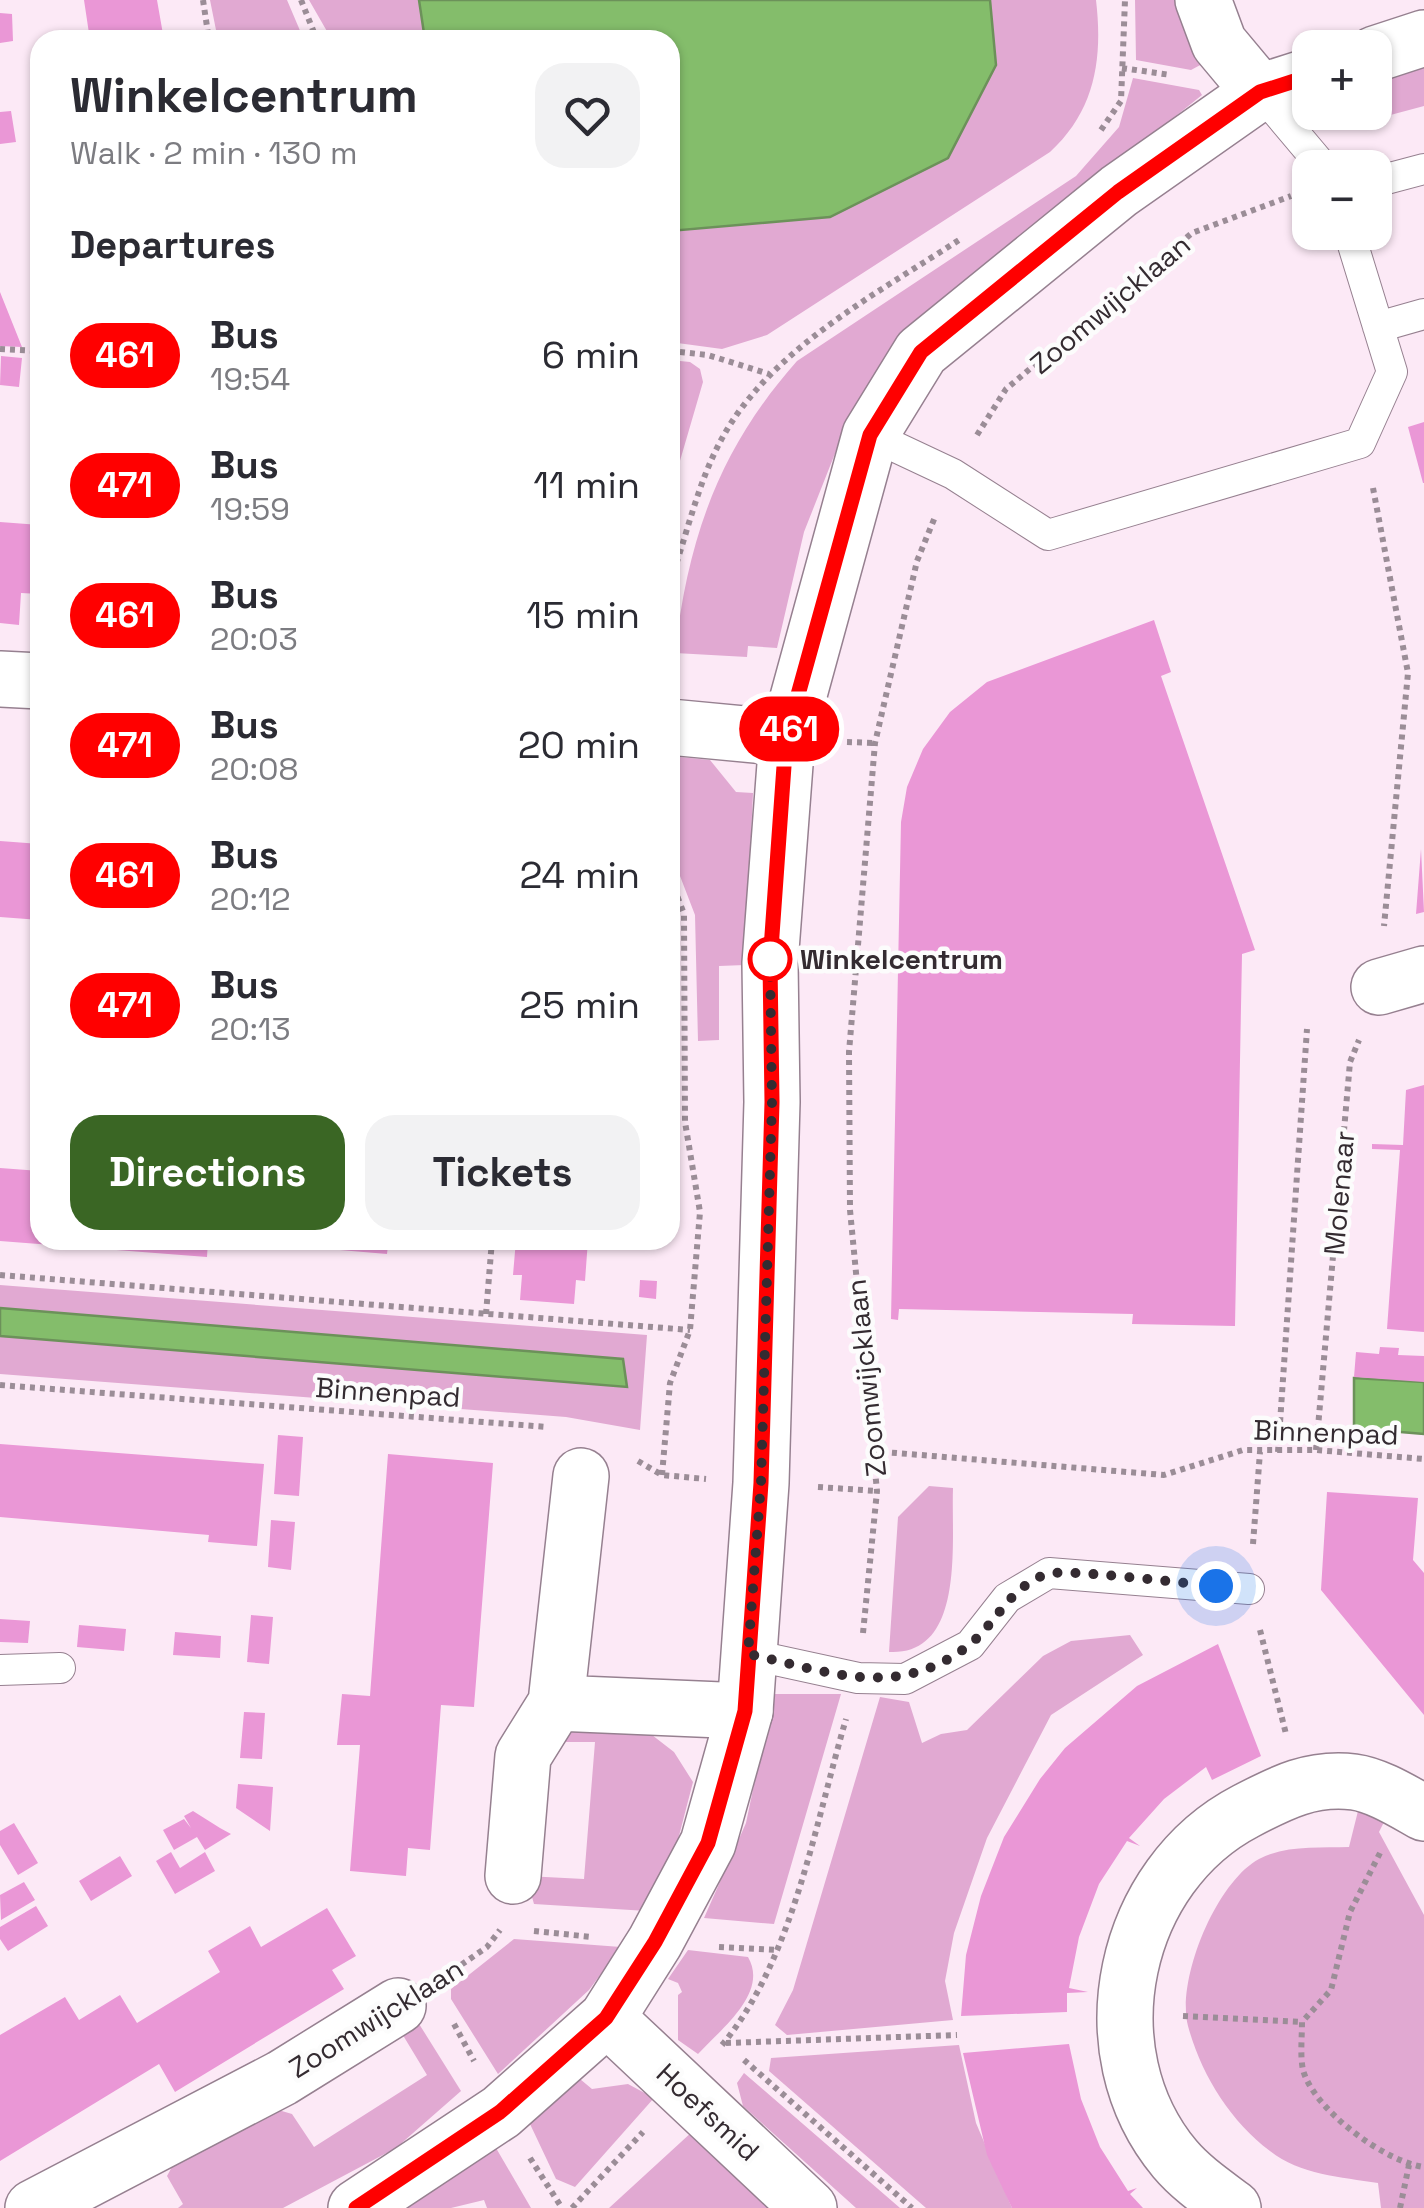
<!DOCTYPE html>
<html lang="en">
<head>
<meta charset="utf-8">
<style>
  body { margin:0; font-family:"Space Grotesk",sans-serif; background:#f2f2f3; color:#2b2b33; height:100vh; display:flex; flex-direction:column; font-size:38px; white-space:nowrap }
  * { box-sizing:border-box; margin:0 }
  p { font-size:32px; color:#7c7c81 }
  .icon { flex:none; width:55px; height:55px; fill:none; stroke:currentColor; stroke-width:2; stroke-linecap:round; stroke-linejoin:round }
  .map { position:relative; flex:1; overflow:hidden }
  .drawer { position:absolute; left:30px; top:30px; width:650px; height:1220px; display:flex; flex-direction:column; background:#fff; border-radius:30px; box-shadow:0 2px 8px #0004 }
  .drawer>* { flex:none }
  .badge { padding:0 20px; border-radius:32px; font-size:35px; line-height:65px }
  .tools { position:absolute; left:1292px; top:30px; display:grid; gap:20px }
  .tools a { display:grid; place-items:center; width:100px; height:100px; border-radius:20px; background:#fff; box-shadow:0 2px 8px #0004; font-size:50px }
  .you { position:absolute; width:50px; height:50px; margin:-25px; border:8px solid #fff; border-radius:50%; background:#1a73e8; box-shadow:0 0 0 15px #1a73e833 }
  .map>.badge { position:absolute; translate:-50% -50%; box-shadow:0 0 0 5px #fff }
  h2 { padding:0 40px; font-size:38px; line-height:90px }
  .round { display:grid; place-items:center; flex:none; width:105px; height:105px; border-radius:30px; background:#f2f2f3 }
  .head { display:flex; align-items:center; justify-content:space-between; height:170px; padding:0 40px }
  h1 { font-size:48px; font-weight:700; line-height:75px }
  .action { display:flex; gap:20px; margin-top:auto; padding:20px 40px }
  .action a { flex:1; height:115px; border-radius:30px; background:#3a6624; color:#fff; font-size:40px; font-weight:700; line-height:115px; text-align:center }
  .action a+a { background:#f2f2f3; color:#2b2b33 }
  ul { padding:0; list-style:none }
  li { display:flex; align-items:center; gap:30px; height:130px; padding:0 40px }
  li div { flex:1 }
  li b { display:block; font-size:38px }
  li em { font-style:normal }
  li .badge { min-width:110px; font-weight:700; text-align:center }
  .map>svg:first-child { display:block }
  .green { fill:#e1a9d2 }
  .water { fill:#84bd6b; stroke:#6c915a; stroke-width:2.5 }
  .building { fill:#ea97d6 }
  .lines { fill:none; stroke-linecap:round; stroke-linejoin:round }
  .lane-casing { stroke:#968090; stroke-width:32 }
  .street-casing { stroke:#968090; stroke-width:58 }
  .secondary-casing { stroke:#968090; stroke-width:58 }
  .path { stroke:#9b8d97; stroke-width:6; stroke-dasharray:5 5; stroke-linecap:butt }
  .lane { stroke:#fff; stroke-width:30 }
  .street { stroke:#fff; stroke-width:55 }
  .secondary { stroke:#fff; stroke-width:55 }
  .line-casing { stroke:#fff; stroke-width:22 }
  .line { stroke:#f00; stroke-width:15 }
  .walk { stroke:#342b31; stroke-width:10; stroke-dasharray:0 18 }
  .stop-dot { fill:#fff; stroke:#f00; stroke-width:5 }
  .labels { text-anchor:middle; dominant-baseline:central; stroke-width:9; stroke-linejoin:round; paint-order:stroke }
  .street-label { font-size:28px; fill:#342b31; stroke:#fcfcfc }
  .stop-label { font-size:28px; font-weight:bold; fill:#342b31; stroke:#fcfcfc; text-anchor:start }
</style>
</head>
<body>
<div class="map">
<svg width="1424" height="2208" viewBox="0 0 1424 2208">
  <rect width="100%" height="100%" fill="#fce9f6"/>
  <path class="green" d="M210,0H287L304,40H218Z
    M309,0H419L425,40H332Z
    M990,0H1096C1103,59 1095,111 1050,152L767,335L722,349L670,342V231L830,217L948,158L996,65Z
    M1135,0H1179L1204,63L1191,70L1136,60Z
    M1424,59V106L1383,117L1375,73Z
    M1133,78L1199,90L1202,95L1065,205L849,418L804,532L777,648L748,646L747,657L675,653C688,538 719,449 797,361L1076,176L1119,127Z
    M670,360L690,362L700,369L703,382L670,495Z
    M670,756L710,760L736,792L753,793L745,965L719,966V1040L698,1041L695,915L670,850Z
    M0,1285L647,1335L640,1430L566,1417L0,1374V1336L627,1386L0,1308Z
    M929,1486L953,1488C951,1542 966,1656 889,1652L898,1517Z
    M1130,1635L1143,1655L1051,1715L987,1838L954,1933L945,1981L953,2020L787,2035L775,2025L793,1990L880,1697L909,1702L922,1743L941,1734L967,1730L1043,1656L1071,1641Z
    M773,1694H841L774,1924L704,1918L746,1823Z
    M558,1729L652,1735L674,1752L693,1782L674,1855L647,1911L534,1904L526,1876L584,1879L595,1742H563Z
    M1361,1799L1389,1812L1379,1832L1424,1915V2208H1381L1378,2183C1341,2177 1300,2175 1270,2151C1230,2121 1201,2074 1188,2026C1176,1980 1216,1882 1259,1859C1285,1845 1320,1848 1349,1847Z
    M514,1939L621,1947L589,1990L498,2074L451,1999V1989Z
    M688,1950L748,1957C769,1993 721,2029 698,2054L678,2040V1995L682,1992L678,1983L668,1979Z
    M416,2019L461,2091L396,2148L283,2208H178L183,2204L167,2176L173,2165L275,2109L292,2114L314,2147L427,2075L401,2032Z
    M959,2045L976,2123L1012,2208H926L769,2071L771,2058Z
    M744,2073L900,2208H856L743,2106L737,2083Z
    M580,2079L592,2089L628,2084L654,2098L575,2187L556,2179L530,2124Z
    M693,2131L777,2208H609Z
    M496,2148L531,2208H487L484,2200L451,2208H406Z"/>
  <path class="water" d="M419,0H990L996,65L948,158L830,217L670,231V40H425Z
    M0,1308L623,1359L627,1387L0,1336Z
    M1354,1378L1424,1382V1434L1354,1428Z"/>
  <path class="building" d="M84,0H157L164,40H90Z
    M0,13L12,14L13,41L0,43Z
    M11,111L16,142L0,144V112Z
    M0,292L22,347L0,346Z
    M1,356L22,358L19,387L0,385Z
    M37,360L40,361V406L34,405Z
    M1424,422V483H1423L1408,427Z
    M0,522L40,525V594L21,593L19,625L0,623Z
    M1154,620L1171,672L1161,676L1255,950L1242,954L1235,1326L1132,1324L1133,1314L899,1309L898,1320L891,1319L901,822L907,787L923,749L950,712L987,682Z
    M0,841L40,844V920L0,917Z
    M1421,849L1424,912L1416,914Z
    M1424,1085V1332L1387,1329L1400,1150L1372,1149V1144L1403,1145L1406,1090Z
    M0,1168L40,1171V1240H208L207,1257L0,1241Z
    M329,1240H446L445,1250L388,1245L387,1254L328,1249Z
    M516,1240H588L585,1281L576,1280L574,1304L520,1300L522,1275H513Z
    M640,1280L657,1281L656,1299L639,1297Z
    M1380,1347L1399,1348L1398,1355L1424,1356V1382L1354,1377L1356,1352L1379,1354Z
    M278,1435L303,1437L299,1496L274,1494Z
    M0,1444L264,1464L257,1546L208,1542L209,1535L0,1517Z
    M388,1454L493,1463L474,1707L441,1705L430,1850L408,1848L406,1876L350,1871L360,1745H337L342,1694L370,1696Z
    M1327,1492L1418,1498L1413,1560L1424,1573V1715L1321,1590Z
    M271,1520L295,1522L291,1570L268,1567Z
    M251,1615L273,1617L269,1664L247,1662Z
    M0,1619L30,1621L28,1643L0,1642Z
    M79,1625L126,1629L124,1651L77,1647Z
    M175,1632L221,1636L220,1658L173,1655Z
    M1218,1644L1261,1756L1212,1780L1206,1767L1164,1799L1129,1838L1140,1846L1127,1841L1099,1884L1079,1937L1069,1988L1088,1992L1067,1993V2012L961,2016L966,1955L981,1896L1004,1837L1040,1779L1065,1748L1137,1686Z
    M244,1712L265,1713L262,1759L240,1758Z
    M238,1784L273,1787L270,1831L236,1808Z
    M193,1811L220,1828L231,1834L205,1850L197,1837L174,1850L163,1830L184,1819L191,1828L184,1816Z
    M14,1823L38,1863L18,1875L0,1845V1831Z
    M171,1852L180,1868L205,1852L215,1871L175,1894L156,1861Z
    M120,1856L132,1876L91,1901L79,1881Z
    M24,1882L35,1900L1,1920L0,1895Z
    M36,1906L48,1926L8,1951L0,1939V1927Z
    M327,1908L356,1956L332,1970L344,1989L175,2092L159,2064L0,2161V2035L65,1997L79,2020L120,1995L137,2023L220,1972L208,1951L250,1926L261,1947Z
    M1069,2044L1081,2099L1100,2147L1128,2191L1137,2188L1130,2194L1143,2208H1012L987,2155L963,2053Z"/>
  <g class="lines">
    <defs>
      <path id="lane" d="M1260,92L1324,168
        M1375,182L1424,169
        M1378,327L1424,314
        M870,435L953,474L1048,535L1360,443L1392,372L1349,232
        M748,1654L858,1678L905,1679L970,1645L1007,1598L1049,1573L1249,1589
        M0,1670L60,1668"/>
      <path id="street" d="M1203,0L1219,43L1260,92
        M0,679L40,681
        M670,727L787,738
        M1379,987L1424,974
        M556,1703L745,1711
        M513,1876L523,1756L556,1703L581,1476
        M607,2018L809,2208
        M33,2208L282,2078L398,2006
        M1233,2208C1213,2193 1191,2178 1175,2159C1084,2050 1123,1875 1246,1811C1282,1792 1312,1777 1354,1782C1377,1785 1404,1802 1424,1813"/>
      <path id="secondary" d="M1375,54L1424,38
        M356,2208L501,2112L607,2018L655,1942L708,1843L745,1711L761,1483L772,1102L770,963L787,738L870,435L921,352L1119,191L1260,92L1310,76"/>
    </defs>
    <use href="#lane" class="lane-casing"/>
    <use href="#street" class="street-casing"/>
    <use href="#secondary" class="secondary-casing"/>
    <path class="path" d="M203,0L209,40
      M301,0L317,40
      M1122,68L1171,75
      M1101,130L1121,101L1125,0
      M0,349L40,351
      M670,351L708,355L769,374
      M977,435L1006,389L1192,233L1291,196
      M1373,488L1408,673L1384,926
      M670,582C686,538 697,486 719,444C767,350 877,294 962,238
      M847,742L875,743
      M0,1275L690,1330
      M486,1314L492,1240
      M0,1385L548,1427
      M1316,1450L1350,1062L1359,1040
      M872,1451L1164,1475L1243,1450H1316L1424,1459
      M1278,1452L1307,1029
      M638,1461L662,1475L706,1479
      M662,1475L670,1383L690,1330L700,1212L685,1122L684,914L670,877
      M818,1487L877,1491
      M1253,1544L1260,1452
      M1260,1630L1286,1734
      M863,1633L877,1491L850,1210L849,1052L875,743L917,561L935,517
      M1380,1853L1350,1912L1331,1990L1302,2022C1302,2037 1300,2056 1303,2070C1314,2110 1385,2162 1424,2167
      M534,1931L592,1937
      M719,1947L777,1950
      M445,1976L487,1947L500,1930
      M1183,2016L1302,2022
      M454,2024L474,2061
      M726,2043L957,2035
      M722,2045C793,1960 815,1824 846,1719
      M744,2060L912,2208
      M530,2158L562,2208
      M572,2208L643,2132
      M1400,2208L1409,2165"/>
    <use href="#lane" class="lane"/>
    <use href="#street" class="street"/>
    <use href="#secondary" class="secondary"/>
  </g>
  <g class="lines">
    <defs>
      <path id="line" d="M356,2208L500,2112L606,2018L655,1942L708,1843L745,1711L761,1483L772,1102L770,963L786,738L870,435L921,352L1118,192L1260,92L1310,76"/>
    </defs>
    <use href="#line" class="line-casing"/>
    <use href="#line" class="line"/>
    <path class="walk" d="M770,959L772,1102L761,1483L748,1654C827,1671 896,1701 968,1646C997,1623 1009,1587 1047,1574C1064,1568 1188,1584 1216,1586"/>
  </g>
  <circle class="stop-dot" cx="770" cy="959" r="20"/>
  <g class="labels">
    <g class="street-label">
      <text transform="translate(1110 304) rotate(-40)">Zoomwijcklaan</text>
      <text transform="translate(1339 1193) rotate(-85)">Molenaar</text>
      <text transform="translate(866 1378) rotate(-96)">Zoomwijcklaan</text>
      <text transform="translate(388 1392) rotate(4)">Binnenpad</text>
      <text transform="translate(1326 1432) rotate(2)">Binnenpad</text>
      <text transform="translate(376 2018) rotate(-32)">Zoomwijcklaan</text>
      <text transform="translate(708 2112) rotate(43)">Hoefsmid</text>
    </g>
    <g class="stop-label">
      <text x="800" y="959">Winkelcentrum</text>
    </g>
  </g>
</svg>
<div class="tools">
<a>+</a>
<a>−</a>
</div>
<div class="you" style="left:1216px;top:1586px"></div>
<b class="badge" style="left:789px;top:729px;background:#f00;color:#fff">461</b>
<section class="drawer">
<div class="head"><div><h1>Winkelcentrum</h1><p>Walk · 2 min · 130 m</p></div><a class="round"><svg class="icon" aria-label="heart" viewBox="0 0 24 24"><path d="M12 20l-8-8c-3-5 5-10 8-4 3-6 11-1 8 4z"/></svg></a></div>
<h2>Departures</h2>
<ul>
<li><span class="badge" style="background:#f00;color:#fff">461</span><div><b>Bus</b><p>19:54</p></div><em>6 min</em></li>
<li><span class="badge" style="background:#f00;color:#fff">471</span><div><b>Bus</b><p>19:59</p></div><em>11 min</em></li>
<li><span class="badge" style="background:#f00;color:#fff">461</span><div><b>Bus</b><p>20:03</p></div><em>15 min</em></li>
<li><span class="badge" style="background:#f00;color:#fff">471</span><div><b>Bus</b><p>20:08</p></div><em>20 min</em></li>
<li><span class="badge" style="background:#f00;color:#fff">461</span><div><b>Bus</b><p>20:12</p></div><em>24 min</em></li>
<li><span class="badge" style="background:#f00;color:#fff">471</span><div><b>Bus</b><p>20:13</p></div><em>25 min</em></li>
</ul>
<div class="action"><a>Directions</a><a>Tickets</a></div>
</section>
</div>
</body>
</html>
